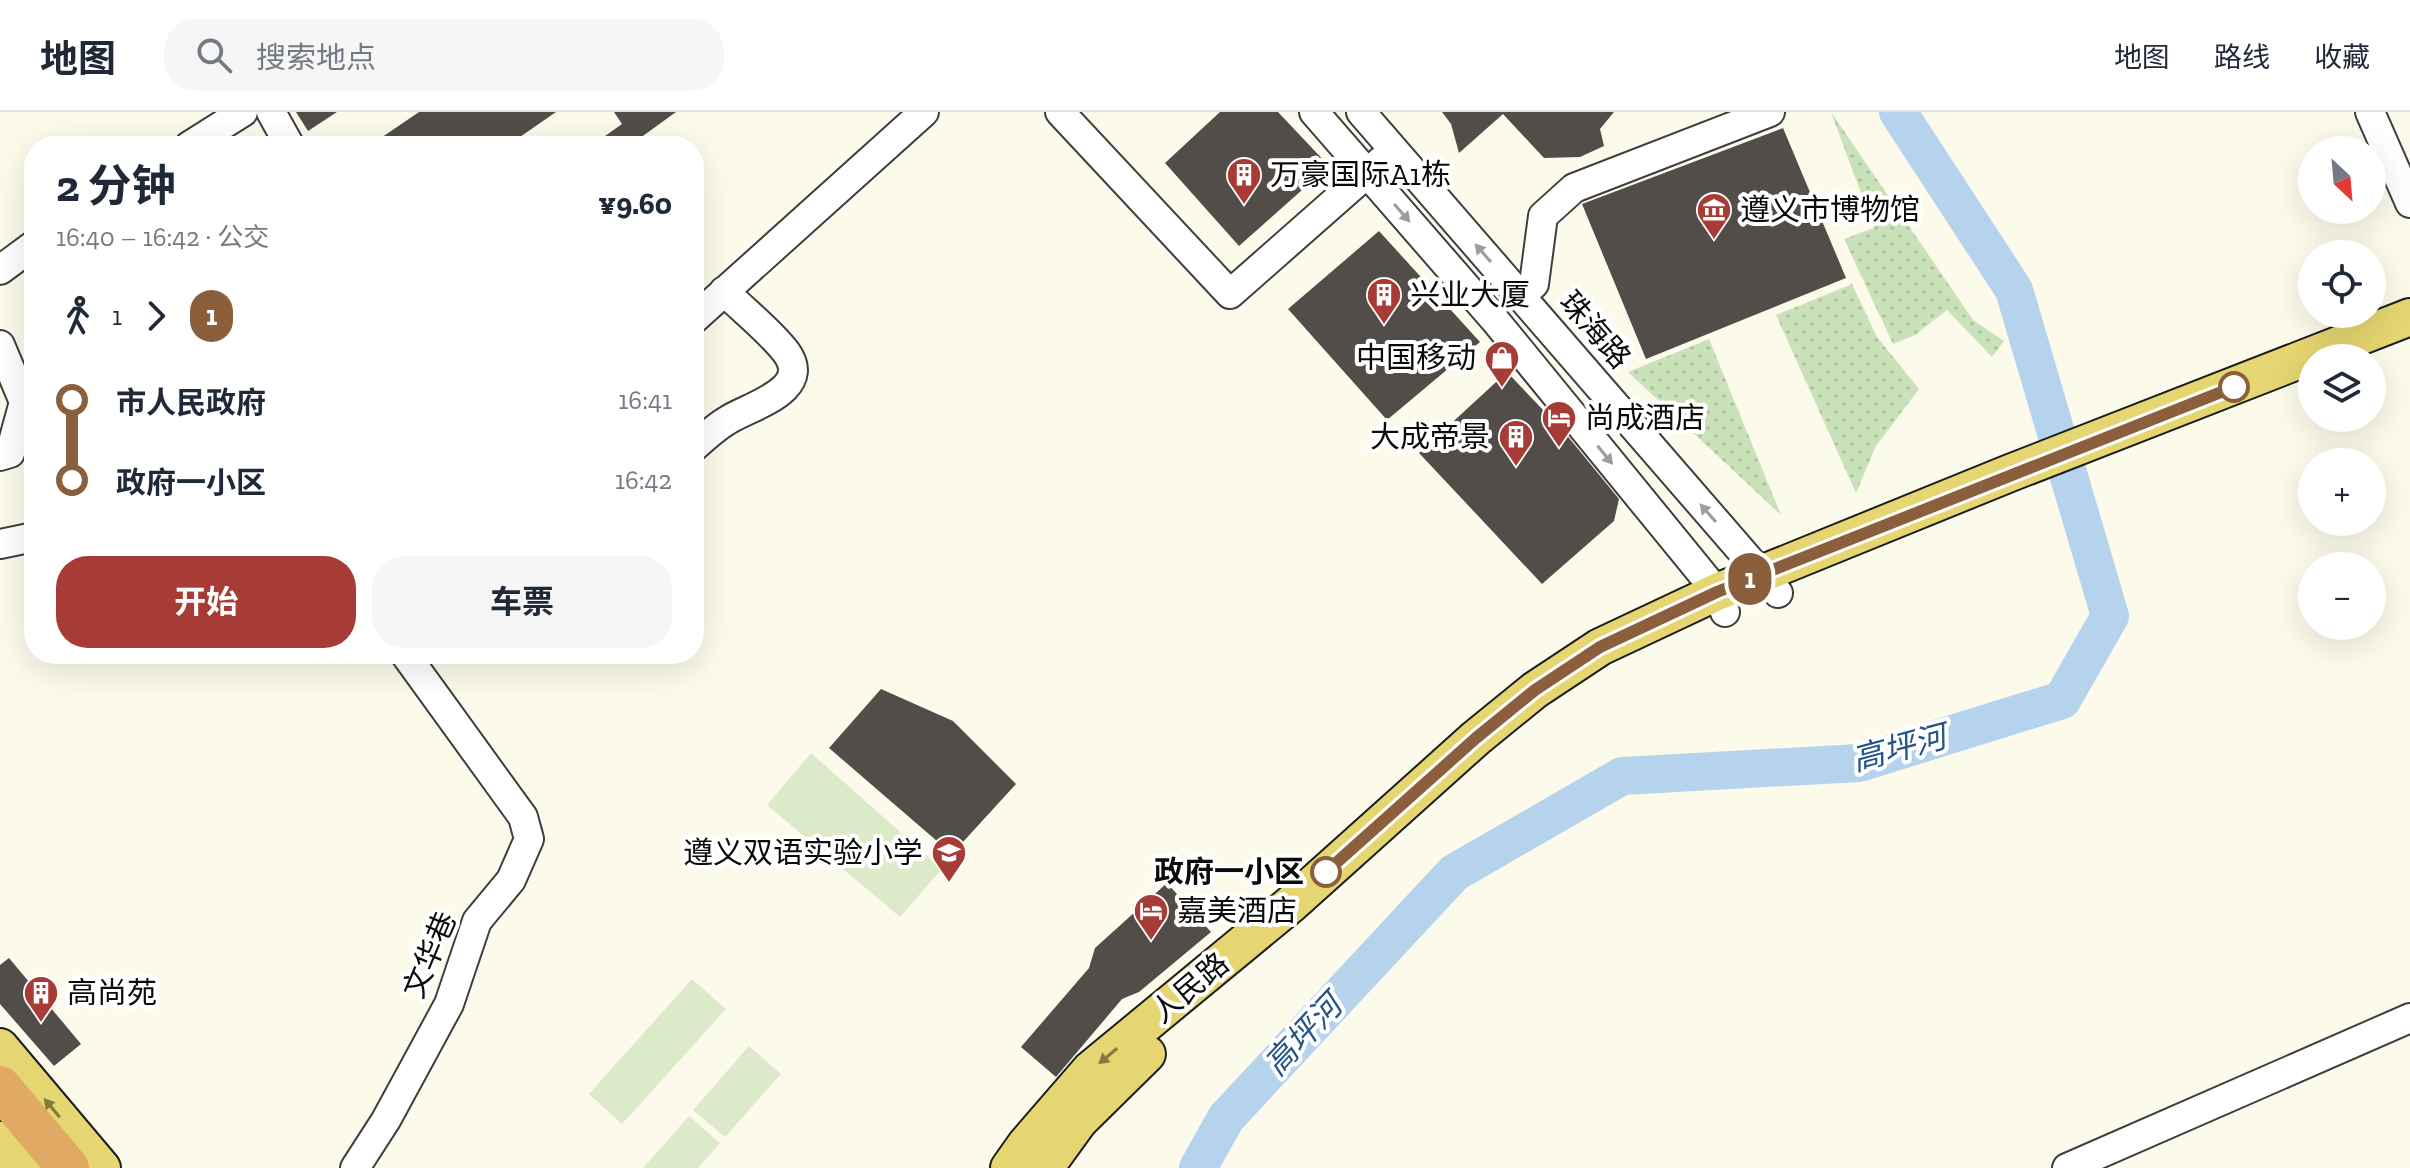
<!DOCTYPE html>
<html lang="zh">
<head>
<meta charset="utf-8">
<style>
  body { margin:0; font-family:"Zilla Slab","Noto Sans SC",serif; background:#f6f6f7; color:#1f2937; height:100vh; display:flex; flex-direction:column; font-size:30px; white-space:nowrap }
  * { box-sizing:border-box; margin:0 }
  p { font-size:26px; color:#747a83 }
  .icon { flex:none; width:44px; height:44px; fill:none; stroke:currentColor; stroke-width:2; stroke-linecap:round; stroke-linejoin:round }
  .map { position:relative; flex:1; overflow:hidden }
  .drawer { position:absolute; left:24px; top:24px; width:680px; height:528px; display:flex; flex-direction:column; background:#fff; border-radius:32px; box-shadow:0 8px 32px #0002 }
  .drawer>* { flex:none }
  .badge { padding:0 16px; border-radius:26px; font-size:28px; line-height:52px }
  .needle { width:52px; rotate:154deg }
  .fabs { position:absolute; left:2298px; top:24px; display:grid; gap:16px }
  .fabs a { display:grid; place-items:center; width:88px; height:88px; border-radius:50%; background:#fff; box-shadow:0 8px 32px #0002; font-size:40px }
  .map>.badge { position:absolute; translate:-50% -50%; box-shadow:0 0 0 4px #fff }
  .legs { display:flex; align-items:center; gap:12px; height:88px; padding:0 32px; font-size:26px }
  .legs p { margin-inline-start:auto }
  .headline { display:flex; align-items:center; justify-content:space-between; height:136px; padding:0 32px }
  h1 { font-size:44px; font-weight:700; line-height:60px }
  .primary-button { display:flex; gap:16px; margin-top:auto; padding:16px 32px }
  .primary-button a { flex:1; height:92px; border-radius:32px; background:#a73c36; color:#fff; font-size:32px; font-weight:700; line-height:92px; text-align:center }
  .primary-button a+a { background:#f6f6f7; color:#1f2937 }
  ul { padding:0 32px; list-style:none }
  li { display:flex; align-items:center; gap:28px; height:80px; font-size:30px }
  li i { display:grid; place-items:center; width:12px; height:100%; margin:0 10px; background:currentColor }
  li i::after { content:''; width:20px; height:20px; margin:-10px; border:6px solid; border-radius:50%; background:#fff }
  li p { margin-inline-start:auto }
  li:first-child i { background:linear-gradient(#0000 50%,currentColor 0) }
  li:last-child i { background:linear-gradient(currentColor 50%,#0000 0) }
  header { display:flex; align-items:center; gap:48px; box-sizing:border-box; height:112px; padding:0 40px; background:#fff; border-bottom:2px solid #e0e1e3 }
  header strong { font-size:38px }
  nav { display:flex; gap:44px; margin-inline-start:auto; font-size:28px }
  .search { width:560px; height:72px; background:#f6f6f7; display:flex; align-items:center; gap:20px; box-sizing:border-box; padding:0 28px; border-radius:32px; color:#747a83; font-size:30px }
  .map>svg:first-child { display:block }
  .green { fill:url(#green-dots) }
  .pitch { fill:#dceaca }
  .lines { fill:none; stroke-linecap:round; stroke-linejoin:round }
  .river { stroke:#b6d3ed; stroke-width:38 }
  .building { fill:#524d48 }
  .minor-casing { stroke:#3e3e3e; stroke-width:32 }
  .major-casing { stroke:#1c1c1c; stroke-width:40 }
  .highway-casing { stroke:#1c1c1c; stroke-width:46 }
  .minor { stroke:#fff; stroke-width:28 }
  .major { stroke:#e6d671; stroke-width:36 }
  .highway { stroke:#e1aa64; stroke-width:42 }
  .oneway { fill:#9d9d9d }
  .oneway2 { fill:#837b43 }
  .line-1-casing { stroke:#fff; stroke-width:18 }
  .line-1 { stroke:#8b5e3c; stroke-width:12 }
  .stop-1-dot { fill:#fff; stroke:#8b5e3c; stroke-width:4 }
  .labels { text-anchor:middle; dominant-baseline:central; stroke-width:8; stroke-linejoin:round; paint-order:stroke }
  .poi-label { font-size:30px; fill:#0b0b0b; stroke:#fff; text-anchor:start }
  .street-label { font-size:30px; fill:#0b0b0b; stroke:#fff }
  .stop-label { font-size:30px; font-weight:bold; fill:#0b0b0b; stroke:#fff; text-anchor:end }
  .water-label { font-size:32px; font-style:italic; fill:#25548b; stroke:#fff }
</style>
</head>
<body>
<header>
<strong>地图</strong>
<div class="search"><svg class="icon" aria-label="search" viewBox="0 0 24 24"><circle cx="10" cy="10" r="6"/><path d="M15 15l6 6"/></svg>搜索地点</div>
<nav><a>地图</a><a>路线</a><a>收藏</a></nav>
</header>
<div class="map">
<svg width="2410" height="1056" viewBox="0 0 2410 1056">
  <defs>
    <pattern id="green-dots" width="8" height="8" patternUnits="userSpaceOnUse" patternTransform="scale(2)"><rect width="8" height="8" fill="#cae2b9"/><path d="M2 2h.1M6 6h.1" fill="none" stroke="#acc19e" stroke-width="1.8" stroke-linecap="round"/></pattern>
  </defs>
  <rect width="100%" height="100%" fill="#fcfbeb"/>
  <path class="green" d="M1831,0L1973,208L2004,229L1992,245L1947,198L1915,223L1893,232L1844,127L1874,116Z
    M1852,172L1877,225L1919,277L1876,334L1856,381L1776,203Z
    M1709,227L1781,403L1628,260Z"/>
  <path class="pitch" d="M811,641L942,757L900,805L767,693Z
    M692,867L726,897L622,1012L589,982Z
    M749,934L781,962L725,1025L693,998Z
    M689,1004L720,1031L698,1056H643Z"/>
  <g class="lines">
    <path class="river" d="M1198,1056L1226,1006L1454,761L1622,664L1859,651L2062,588L2110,504L2014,178L1898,0"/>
  </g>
  <path class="building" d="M296,0H337L308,19Z
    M419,0H556L507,34H369Z
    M614,0H676L629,34H591L622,12Z
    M1220,0H1278L1329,54L1239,134L1165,51Z
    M1442,0H1614L1600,17L1604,34L1580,45L1544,46L1503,2L1459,41L1451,12Z
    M1783,16L1846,166L1646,247L1582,92Z
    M1379,119L1480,230L1387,308L1288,197Z
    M1507,260L1565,321L1619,387L1614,409L1542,472L1419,341Z
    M881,577L953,609L1016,672L952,742L829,636Z
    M1167,771L1211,820L1139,880L1122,887L1056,965L1021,935L1089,856L1095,836Z
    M9,846L81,932L54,954L0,892V853Z"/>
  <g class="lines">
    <defs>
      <path id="minor" d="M271,0L290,34
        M1060,0L1230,182L1381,49
        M1314,0L1494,207L1717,480L1725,500
        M1361,0L1778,481
        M2370,0L2410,91
        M189,34L243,0
        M0,158L34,133
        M1521,184L1534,172L1543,104L1574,76L1770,0
        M694,207L924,0
        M0,233L24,290L10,341L0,344
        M694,335C705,325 716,315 728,308C750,294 814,278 786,240C769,218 744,199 724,179
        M0,432L34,425
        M355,1056L386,1008L449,892L477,809L511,768L529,727L523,705L405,542
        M2067,1056L2410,906"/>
      <path id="major" d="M0,935L102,1056
        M0,1028L24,1056
        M1009,1056L1026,1032L1090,958L1291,792L1476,626L1535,578L1600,535L1717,480L2010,361L2410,205
        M1045,1056L1079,1009L1147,942"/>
      <path id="highway" d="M0,975L68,1056"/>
    </defs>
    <use href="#minor" class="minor-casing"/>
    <use href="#major" class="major-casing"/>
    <use href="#highway" class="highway-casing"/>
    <use href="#minor" class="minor"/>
    <use href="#major" class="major"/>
    <use href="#highway" class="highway"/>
  </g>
  <defs><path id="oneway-solid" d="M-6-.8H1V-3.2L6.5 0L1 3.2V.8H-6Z" transform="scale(2)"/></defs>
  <g class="oneway">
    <use href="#oneway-solid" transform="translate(1402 101) rotate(49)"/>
    <use href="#oneway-solid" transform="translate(1483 141) rotate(-131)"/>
    <use href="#oneway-solid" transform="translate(1605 343) rotate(51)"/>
    <use href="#oneway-solid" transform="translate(1708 401) rotate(-131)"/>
  </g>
  <g class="oneway2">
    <use href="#oneway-solid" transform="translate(1108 944) rotate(140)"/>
    <use href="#oneway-solid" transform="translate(52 996) rotate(-130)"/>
  </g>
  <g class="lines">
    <defs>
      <path id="line-1" d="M1326,760L1476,626L1535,578L1600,535L1717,480L2234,275"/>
    </defs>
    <use href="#line-1" class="line-1-casing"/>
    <use href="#line-1" class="line-1"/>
  </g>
  <defs>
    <symbol id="building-pin" viewBox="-11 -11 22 30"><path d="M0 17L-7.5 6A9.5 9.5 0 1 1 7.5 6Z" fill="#a73c36" stroke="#fff"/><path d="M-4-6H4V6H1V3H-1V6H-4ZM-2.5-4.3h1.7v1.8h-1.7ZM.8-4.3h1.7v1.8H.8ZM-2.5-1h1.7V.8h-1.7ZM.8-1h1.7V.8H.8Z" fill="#fff"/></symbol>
    <symbol id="museum-pin" viewBox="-11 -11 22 30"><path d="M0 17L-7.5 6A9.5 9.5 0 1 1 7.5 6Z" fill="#a73c36" stroke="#fff"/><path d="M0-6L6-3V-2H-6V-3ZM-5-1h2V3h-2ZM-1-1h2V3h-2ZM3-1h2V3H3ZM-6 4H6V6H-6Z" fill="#fff"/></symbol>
    <symbol id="shop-pin" viewBox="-11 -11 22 30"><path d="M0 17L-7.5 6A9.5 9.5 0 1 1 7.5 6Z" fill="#a73c36" stroke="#fff"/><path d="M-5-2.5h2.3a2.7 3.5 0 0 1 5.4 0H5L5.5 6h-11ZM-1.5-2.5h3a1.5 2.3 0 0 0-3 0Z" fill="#fff"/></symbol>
    <symbol id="hotel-pin" viewBox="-11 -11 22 30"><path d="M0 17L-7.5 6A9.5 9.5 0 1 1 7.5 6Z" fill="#a73c36" stroke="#fff"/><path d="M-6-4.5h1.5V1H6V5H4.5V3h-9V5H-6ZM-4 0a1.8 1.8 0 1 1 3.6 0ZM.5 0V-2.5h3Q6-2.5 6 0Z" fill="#fff"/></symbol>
    <symbol id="school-pin" viewBox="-11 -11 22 30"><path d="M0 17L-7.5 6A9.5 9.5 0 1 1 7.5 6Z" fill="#a73c36" stroke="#fff"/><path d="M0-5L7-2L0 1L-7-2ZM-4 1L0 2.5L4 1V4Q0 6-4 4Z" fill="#fff"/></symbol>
  </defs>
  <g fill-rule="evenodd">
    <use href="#building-pin" x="1224" y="43" width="40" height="54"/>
    <use href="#museum-pin" x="1694" y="78" width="40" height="54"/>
    <use href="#building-pin" x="1364" y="163" width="40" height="54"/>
    <use href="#shop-pin" x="1482" y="226" width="40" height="54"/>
    <use href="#hotel-pin" x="1539" y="286" width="40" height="54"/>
    <use href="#building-pin" x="1496" y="305" width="40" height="54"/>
    <use href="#school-pin" x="929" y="721" width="40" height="54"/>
    <use href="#hotel-pin" x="1131" y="779" width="40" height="54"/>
    <use href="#building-pin" x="21" y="861" width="40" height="54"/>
  </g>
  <g class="stop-1-dot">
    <circle cx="2234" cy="275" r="14"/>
    <circle cx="1326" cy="760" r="14"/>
  </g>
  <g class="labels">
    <g class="poi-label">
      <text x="1270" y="63">万豪国际A1栋</text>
      <text x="1740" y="98">遵义市博物馆</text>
      <text x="1410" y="183">兴业大厦</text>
      <text x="1476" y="246" text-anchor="end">中国移动</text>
      <text x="1585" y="306">尚成酒店</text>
      <text x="1490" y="325" text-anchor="end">大成帝景</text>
      <text x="923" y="741" text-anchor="end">遵义双语实验小学</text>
      <text x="1177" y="799">嘉美酒店</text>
      <text x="67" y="881">高尚苑</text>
    </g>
    <g class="street-label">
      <text transform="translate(1595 218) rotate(49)">珠海路</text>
      <text transform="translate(430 843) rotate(-67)">文华巷</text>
      <text transform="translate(1190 876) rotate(-40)">人民路</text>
    </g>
    <g class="stop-label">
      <text x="1304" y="760">政府一小区</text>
    </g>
    <g class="water-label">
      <text transform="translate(1899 636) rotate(-15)">高坪河</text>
      <text transform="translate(1303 923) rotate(-47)">高坪河</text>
    </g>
  </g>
</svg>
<div class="fabs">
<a><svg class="needle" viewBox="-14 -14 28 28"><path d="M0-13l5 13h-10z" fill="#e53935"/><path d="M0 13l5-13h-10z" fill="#747a83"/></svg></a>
<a><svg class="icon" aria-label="locate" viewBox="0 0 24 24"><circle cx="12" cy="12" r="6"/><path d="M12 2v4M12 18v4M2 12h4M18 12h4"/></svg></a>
<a><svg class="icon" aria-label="layers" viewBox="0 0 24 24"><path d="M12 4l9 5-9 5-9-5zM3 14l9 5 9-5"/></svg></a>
<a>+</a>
<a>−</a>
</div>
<b class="badge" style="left:1750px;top:467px;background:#8b5e3c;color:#fff">1</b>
<section class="drawer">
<div class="headline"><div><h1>2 分钟</h1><p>16:40 – 16:42 · 公交</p></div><b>¥9.60</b></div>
<div class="legs"><svg class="icon" aria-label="walk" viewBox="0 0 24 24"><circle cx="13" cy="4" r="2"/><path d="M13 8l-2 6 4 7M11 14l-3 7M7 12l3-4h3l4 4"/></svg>1<svg class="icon" aria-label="forward" viewBox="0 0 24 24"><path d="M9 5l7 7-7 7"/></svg><b class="badge" style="background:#8b5e3c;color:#fff">1</b></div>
<ul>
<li><i style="color:#8b5e3c"></i><b>市人民政府</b><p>16:41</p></li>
<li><i style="color:#8b5e3c"></i><b>政府一小区</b><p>16:42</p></li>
</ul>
<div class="primary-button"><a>开始</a><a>车票</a></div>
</section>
</div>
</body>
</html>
